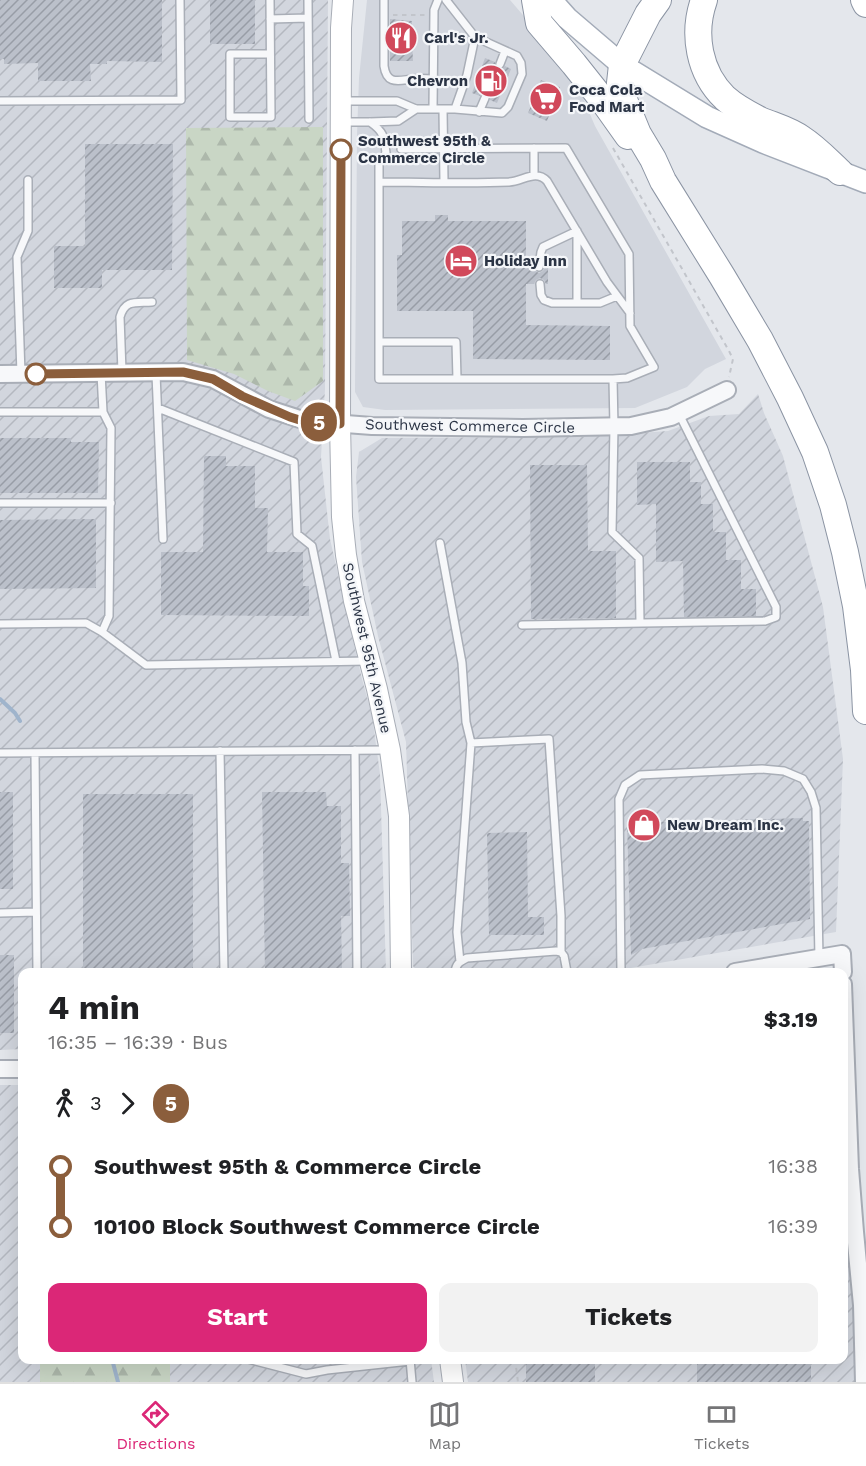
<!DOCTYPE html>
<html lang="en">
<head>
<meta charset="utf-8">
<style>
  body { margin:0; font-family:"Work Sans",sans-serif; background:#f2f2f2; color:#202124; height:100vh; display:flex; flex-direction:column; font-size:22px; white-space:nowrap }
  * { box-sizing:border-box; margin:0 }
  p { font-size:20px; color:#757577 }
  .icon { flex:none; width:33px; height:33px; fill:none; stroke:currentColor; stroke-width:2; stroke-linecap:round; stroke-linejoin:round }
  .map { position:relative; flex:1; overflow:hidden }
  .panel { position:absolute; left:18px; top:968px; width:830px; height:396px; display:flex; flex-direction:column; background:#fff; border-radius:12px; box-shadow:0 6px 24px #0002 }
  .panel>* { flex:none }
  .badge { padding:0 12px; border-radius:20px; font-size:21px; line-height:39px }
  .map>.badge { position:absolute; translate:-50% -50%; box-shadow:0 0 0 3px #fff }
  .legs { display:flex; align-items:center; gap:9px; height:66px; padding:0 30px; font-size:20px }
  .legs p { margin-inline-start:auto }
  .overview { display:flex; align-items:center; justify-content:space-between; height:102px; padding:0 30px }
  h1 { font-size:33px; font-weight:700; line-height:45px }
  .primary-button { display:flex; gap:12px; margin-top:auto; padding:12px 30px }
  .primary-button a { flex:1; height:69px; border-radius:12px; background:#db2777; color:#fff; font-size:24px; font-weight:700; line-height:69px; text-align:center }
  .primary-button a+a { background:#f2f2f2; color:#202124 }
  ul { padding:0 30px; list-style:none }
  li { display:flex; align-items:center; gap:21px; height:60px; font-size:22px }
  li i { display:grid; place-items:center; width:9px; height:100%; margin:0 8px; background:currentColor }
  li i::after { content:''; width:15px; height:15px; margin:-8px; border:4px solid; border-radius:50%; background:#fff }
  li p { margin-inline-start:auto }
  li:first-child i { background:linear-gradient(#0000 50%,currentColor 0) }
  li:last-child i { background:linear-gradient(currentColor 50%,#0000 0) }
  .tabs { display:flex; justify-content:space-around; align-items:center; height:84px; border-top:2px solid #e0e0e0; background:#fff; font-size:16px; color:#757577 }
  .tabs a { display:grid; justify-items:center; gap:3px }
  .tabs .selected { color:#db2777 }
  .map>svg:first-child { display:block }
  .built { fill:#d2d6de }
  .industrial { fill:url(#industrial-furrows) }
  .forest { fill:url(#forest-firs) }
  .lines { fill:none; stroke-linecap:round; stroke-linejoin:round }
  .stream { stroke:#9fb4cc; stroke-width:4 }
  .building { fill:url(#building-hatch) }
  .service-casing { stroke:#a9aeb7; stroke-width:10 }
  .tertiary-casing { stroke:#a9aeb7; stroke-width:20 }
  .secondary-casing { stroke:#a9aeb7; stroke-width:22 }
  .primary-casing { stroke:#a3abb8; stroke-width:24 }
  .motorway-casing { stroke:#8b94a3; stroke-width:28 }
  .path { stroke:#c2c5cb; stroke-width:2; stroke-dasharray:4.5 4.5; stroke-linecap:butt }
  .service { stroke:#f7f8fa; stroke-width:7 }
  .tertiary { stroke:#f7f8fa; stroke-width:16 }
  .secondary { stroke:#fff; stroke-width:20 }
  .primary { stroke:#fff; stroke-width:21 }
  .motorway { stroke:#fff; stroke-width:26 }
  .line-1-casing { stroke:#fff; stroke-width:14 }
  .line-1 { stroke:#8b5e3c; stroke-width:9 }
  .stop-1-dot { fill:#fff; stroke:#8b5e3c; stroke-width:3 }
  .labels { text-anchor:middle; dominant-baseline:central; stroke-width:4.5; stroke-linejoin:round; paint-order:stroke }
  .poi-label { font-size:15px; font-weight:bold; fill:#2b3445; stroke:#f4f6f9; text-anchor:start }
  .stop-label { font-size:15px; font-weight:bold; fill:#2b3445; stroke:#f4f6f9; text-anchor:start }
  .street-label { font-size:15px; fill:#2b3445; stroke:#f4f6f9 }
</style>
</head>
<body>
<div class="map">
<svg width="866" height="1382" viewBox="0 0 866 1382">
  <defs>
    <pattern id="industrial-furrows" width="10" height="10" patternUnits="userSpaceOnUse" patternTransform="scale(1.5)"><rect width="10" height="10" fill="#d2d6de"/><path d="M-1 1l2-2M0 10L10 0M9 11l2-2" fill="none" stroke="#b4b8c0"/></pattern>
    <pattern id="forest-firs" width="22" height="20" patternUnits="userSpaceOnUse" patternTransform="scale(1.5)"><rect width="22" height="20" fill="#c9d6c5"/><path d="M5 1l3.5 6h-7zM16 11l3.5 6h-7z" fill="#adb8ab"/></pattern>
    <pattern id="building-hatch" width="6" height="6" patternUnits="userSpaceOnUse" patternTransform="scale(1.5)"><rect width="6" height="6" fill="#bbc0ca"/><path d="M-1 1l2-2M0 6l6-6M5 7l2-2" fill="none" stroke="#989da6"/></pattern>
  </defs>
  <rect width="100%" height="100%" fill="#e4e7ec"/>
  <path class="built" d="M367,0H510L572,72L595,126L726,359L705,369L687,387L635,408L385,410L363,407L355,392L357,135L359,78Z"/>
  <path class="industrial" d="M0,0H328L325,389L321,457L330,539L362,679L372,715L380,774L386,972H22V1049L0,1050Z
    M758,394L764,413L783,456L823,607L843,759L836,932L608,972H418L413,966L406,742L378,636L362,562L356,477L359,452L382,438L578,437L668,431L709,416L739,414Z
    M0,1085H22V1359H431L434,1382H0Z
    M843,1213L854,1313L855,1382H468L465,1359H843Z"/>
  <path class="forest" d="M323,127V381L295,401L268,391L234,374L187,360L186,128Z
    M40,1359H170V1382H40Z"/>
  <g class="lines">
    <path class="stream" d="M0,699L15,713L20,721
      M112,1359L118,1382"/>
  </g>
  <path class="building" d="M0,0H162V62L107,61V64H90L91,81H38V63L4,64V59H0Z
    M210,0H255V44H210Z
    M390,19L412,21V30H414V41H412L413,61H390Z
    M485,58L495,62V65L497,69H501L505,66L511,69L497,103L490,100V95L487,93H482L480,96L472,93Z
    M541,80L560,87L547,121L528,113L533,101L530,100L533,91L537,92Z
    M85,144H173L172,270H102V288H54V246H85Z
    M435,215H448V221H526V267H534L535,271L539,273L543,271L545,267H548V284H546L544,280L540,278L536,280L534,284H526V325L610,326V360L473,359V311H397V255H402V221H435Z
    M0,438H71V442H99L98,493H0Z
    M204,456H226V466H255V508H268L267,552H303V586H309V616L161,615V552H203Z
    M637,462H690V482H701V504H713V532H726V560H741V589H756V616L684,617L683,561L656,562V504L637,505Z
    M530,465H587L588,551H616V618L531,619Z
    M96,519V588L0,589V520Z
    M0,792H13V889H0Z
    M262,792H326L327,806H341V863H349L350,916H341L342,972H265Z
    M83,794H193V972H83Z
    M803,818V821H809L810,919L642,949L631,955L627,823Z
    M527,832L528,917H544V935H489L487,833Z
    M0,955H14V1033H0Z
    M526,1359H595V1382H526Z
    M697,1359H811V1382H697Z"/>
  <g class="lines">
    <defs>
      <path id="service" d="M270,0L271,117H230V54H270
        M308,0L309,119
        M384,0V66C387,86 399,80 414,79C420,78 427,79 433,79
        M270,19L308,18
        M500,64L505,51
        M0,101L181,100L180,0
        M341,101H397L416,109H455L467,75L475,37L446,0
        M433,109L434,10L438,0
        M443,109L444,182
        M455,109L502,113L508,107L522,74L521,63L517,56L475,37
        M479,112L485,98
        M344,122H370L398,121L416,109
        M370,122C384,132 384,136 386,153L379,163V379H613L627,378L654,367L630,326L629,254L566,148L401,149
        M534,175V148
        M379,182C422,182 466,184 509,182C523,181 536,169 547,181L607,282L630,313
        M539,267L541,252L543,247L577,231V303
        M540,284L541,295L544,300L552,303H600L617,296
        M379,342H456L457,379
        M122,372L120,317C125,299 136,303 152,302
        M101,373L103,412L111,428L109,616L102,632
        M21,374L17,257L28,231V180
        M156,374L163,539
        M613,379L614,427L612,532L639,558L640,623
        M158,408L294,462L297,534L312,546L336,661
        M0,412H103
        M0,503H111
        M440,543L462,663L466,722L471,743
        M0,624L86,623L102,632L146,665L368,661
        M522,625L765,621L776,617V607L679,414
        M355,750L357,972
        M220,751L224,972
        M0,753L387,750
        M35,753L37,972
        M0,913L36,912
        M460,962L457,932L471,743L549,739L561,916V952
        M455,972C456,964 459,962 467,958L556,951L561,952L564,956L567,972
        M621,972L619,799L625,785L640,775L762,769L784,771L803,779L811,792L816,808L819,958
        M248,1359L306,1374L327,1370L410,1361
        M410,1359L412,1382"/>
      <path id="tertiary" d="M0,374L183,372L213,379L269,409L306,421L372,426L523,428L631,426L671,417L727,390
        M735,972L842,954L843,972
        M843,984L850,1169L855,1232L862,1305L864,1382
        M0,1069H22"/>
      <path id="secondary" d="M343,0L341,28L340,424L342,517L346,555L354,601L377,689L390,750L399,816L401,972
        M450,1359L453,1382"/>
      <path id="primary" d="M551,0L567,18L622,65L707,117L763,142L866,182"/>
      <path id="motorway" d="M535,0L539,23L574,64L601,98L628,136
        M658,0L648,14L622,65L620,83L624,100L638,134L653,159L663,181L722,276L760,340L790,398L815,452L833,505L845,552L856,606L864,670L866,711
        M704,0C692,34 699,73 725,98C735,107 748,114 760,120C774,126 790,130 802,139C816,148 828,161 840,172
        M864,0L866,4"/>
    </defs>
    <use href="#service" class="service-casing"/>
    <use href="#tertiary" class="tertiary-casing"/>
    <use href="#secondary" class="secondary-casing"/>
    <use href="#primary" class="primary-casing"/>
    <use href="#motorway" class="motorway-casing"/>
    <path class="path" d="M393,15H426
      M613,148L729,351L733,359L729,377
      M515,1359L518,1382"/>
    <use href="#service" class="service"/>
    <use href="#tertiary" class="tertiary"/>
    <use href="#secondary" class="secondary"/>
    <use href="#primary" class="primary"/>
    <use href="#motorway" class="motorway"/>
  </g>
  <g class="lines">
    <defs>
      <path id="line-1" d="M36,374L183,372L213,379L242,396L290,417L306,422L340,424L341,150"/>
    </defs>
    <use href="#line-1" class="line-1-casing"/>
    <use href="#line-1" class="line-1"/>
  </g>
  <defs>
    <symbol id="restaurant-disc" viewBox="-11 -11 22 22"><circle r="9.5" fill="#d1495b" stroke="#f4f6f9"/><path d="M-5-6h1v4h1v-4h1v4h1v-4h1v5L-1.5 .5V6h-2V.5L-5-1ZM5-6V6H3V1.5H1.5Q1.5-4 5-6Z" fill="#fff"/></symbol>
    <symbol id="fuel-disc" viewBox="-11 -11 22 22"><circle r="9.5" fill="#d1495b" stroke="#f4f6f9"/><path d="M-5.5-6h7V0h2V4h1.3V-2.5L3-4.5l.8-.8L6-3V5H2.5V1h-1V6h-7ZM-4.2-4.7v3.2H.2V-4.7Z" fill="#fff"/></symbol>
    <symbol id="supermarket-disc" viewBox="-11 -11 22 22"><circle r="9.5" fill="#d1495b" stroke="#f4f6f9"/><path d="M-6-5.5h2.5l.6 2H6L4.5 2H-2.5L-4.4-4H-6ZM-1.5 3.2a1.3 1.3 0 1 0 .1 0ZM3 3.2a1.3 1.3 0 1 0 .1 0Z" fill="#fff"/></symbol>
    <symbol id="hotel-disc" viewBox="-11 -11 22 22"><circle r="9.5" fill="#d1495b" stroke="#f4f6f9"/><path d="M-6-4.5h1.5V1H6V5H4.5V3h-9V5H-6ZM-4 0a1.8 1.8 0 1 1 3.6 0ZM.5 0V-2.5h3Q6-2.5 6 0Z" fill="#fff"/></symbol>
    <symbol id="shop-disc" viewBox="-11 -11 22 22"><circle r="9.5" fill="#d1495b" stroke="#f4f6f9"/><path d="M-5-2.5h2.3a2.7 3.5 0 0 1 5.4 0H5L5.5 6h-11ZM-1.5-2.5h3a1.5 2.3 0 0 0-3 0Z" fill="#fff"/></symbol>
  </defs>
  <g fill-rule="evenodd">
    <use href="#restaurant-disc" x="382" y="19" width="38" height="38"/>
    <use href="#fuel-disc" x="472" y="62" width="38" height="38"/>
    <use href="#supermarket-disc" x="527" y="80" width="38" height="38"/>
    <use href="#hotel-disc" x="442" y="242" width="38" height="38"/>
    <use href="#shop-disc" x="625" y="806" width="38" height="38"/>
  </g>
  <g class="stop-1-dot">
    <circle cx="341" cy="150" r="10"/>
    <circle cx="36" cy="374" r="10"/>
  </g>
  <g class="labels">
    <g class="poi-label">
      <text x="424" y="38">Carl's Jr.</text>
      <text x="468" y="81" text-anchor="end">Chevron</text>
      <text x="569" y="90">Coca Cola<tspan x="569" dy="17">Food Mart</tspan></text>
      <text x="484" y="261">Holiday Inn</text>
      <text x="667" y="825">New Dream Inc.</text>
    </g>
    <g class="stop-label">
      <text x="358" y="141">Southwest 95th &amp;<tspan x="358" dy="17">Commerce Circle</tspan></text>
    </g>
    <g class="street-label">
      <text transform="translate(470 426) rotate(1)">Southwest Commerce Circle</text>
      <text transform="translate(367 648) rotate(77)">Southwest 95th Avenue</text>
    </g>
  </g>
</svg>
<b class="badge" style="left:319px;top:422px;background:#8b5e3c;color:#fff">5</b>
<section class="panel">
<div class="overview"><div><h1>4 min</h1><p>16:35 – 16:39 · Bus</p></div><b>$3.19</b></div>
<div class="legs"><svg class="icon" aria-label="walk" viewBox="0 0 24 24"><circle cx="13" cy="4" r="2"/><path d="M13 8l-2 6 4 7M11 14l-3 7M7 12l3-4h3l4 4"/></svg>3<svg class="icon" aria-label="forward" viewBox="0 0 24 24"><path d="M9 5l7 7-7 7"/></svg><b class="badge" style="background:#8b5e3c;color:#fff">5</b></div>
<ul>
<li><i style="color:#8b5e3c"></i><b>Southwest 95th &amp; Commerce Circle</b><p>16:38</p></li>
<li><i style="color:#8b5e3c"></i><b>10100 Block Southwest Commerce Circle</b><p>16:39</p></li>
</ul>
<div class="primary-button"><a>Start</a><a>Tickets</a></div>
</section>
</div>
<nav class="tabs">
<a class="selected"><svg class="icon" aria-label="directions" viewBox="0 0 24 24"><path d="M12 3l9 9-9 9-9-9zM9 14v-3h6M13 9l2 2-2 2"/></svg>Directions</a>
<a><svg class="icon" aria-label="map" viewBox="0 0 24 24"><path d="M3 6l6-2 6 2 6-2v14l-6 2-6-2-6 2zM9 4v14M15 6v14"/></svg>Map</a>
<a><svg class="icon" aria-label="tickets" viewBox="0 0 24 24"><path d="M3 7h18v10H3zM15 7v10"/></svg>Tickets</a>
</nav>
</body>
</html>
